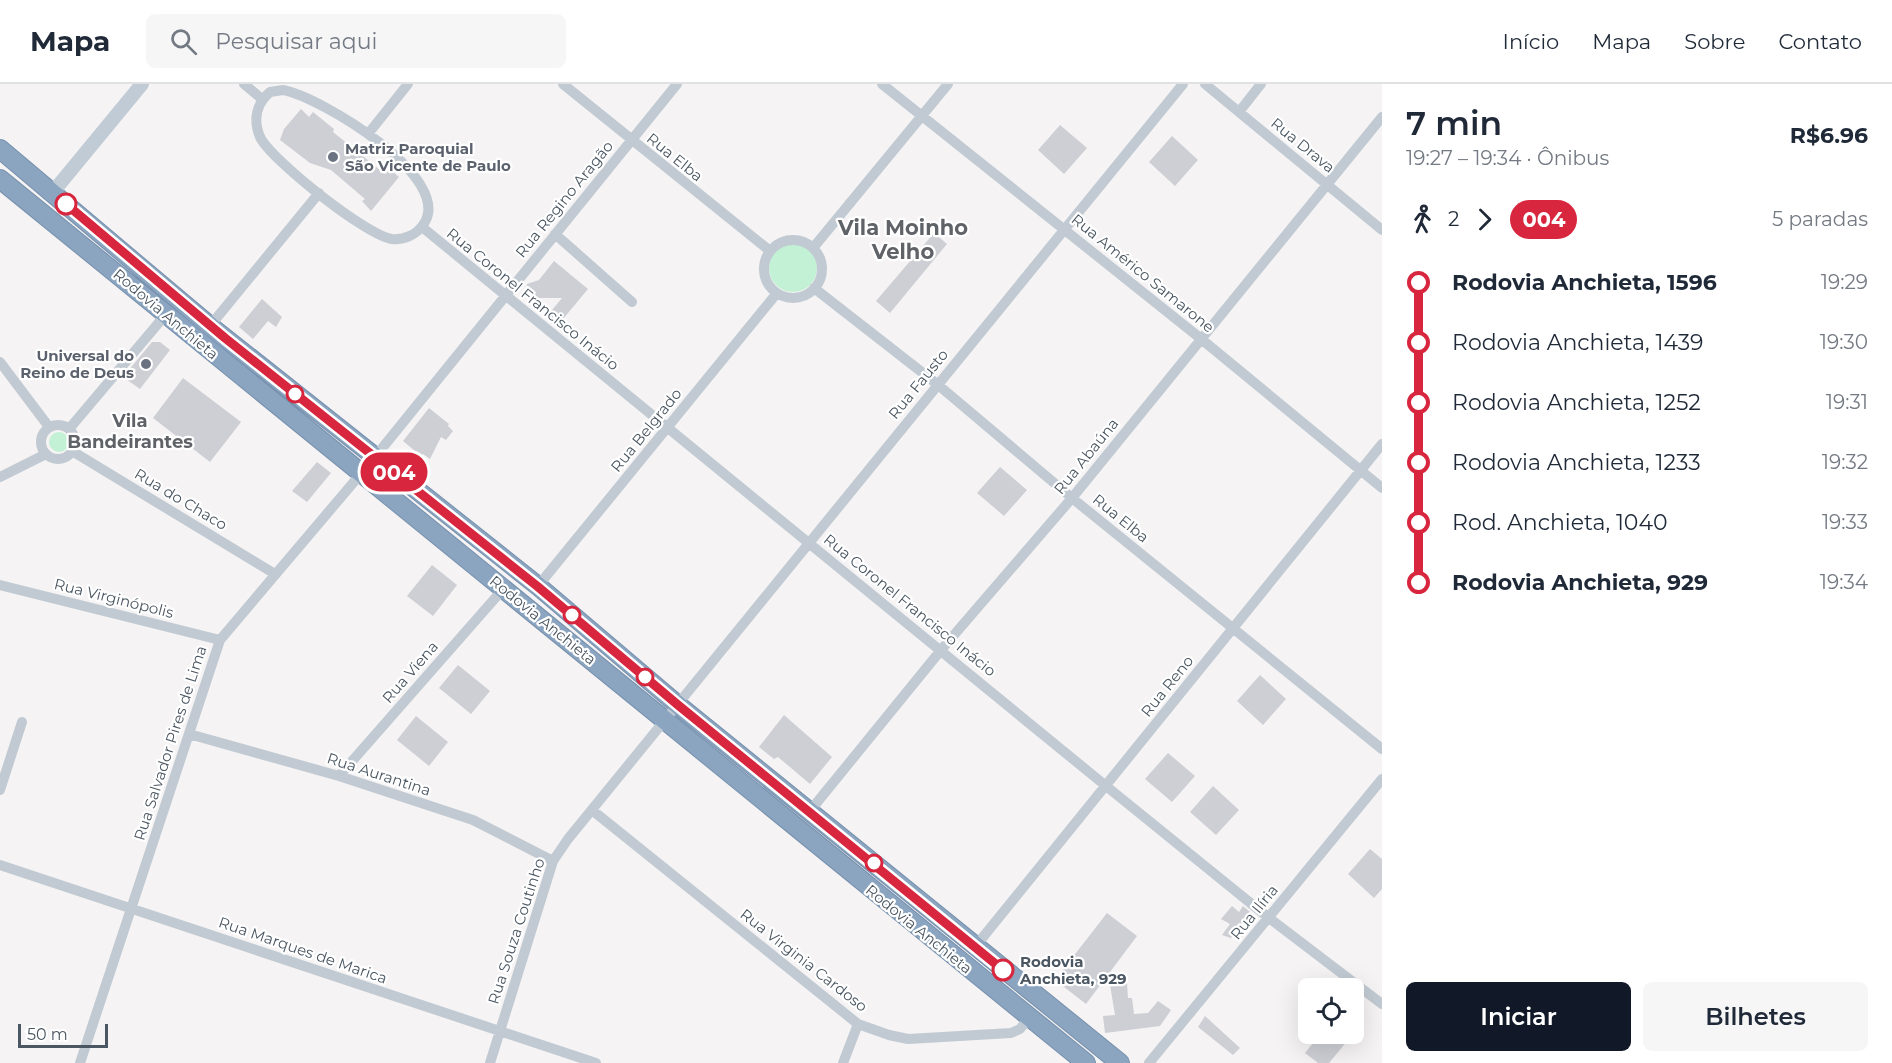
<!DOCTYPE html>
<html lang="pt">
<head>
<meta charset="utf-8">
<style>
  body { margin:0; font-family:Montserrat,sans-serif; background:#f6f6f7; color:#1f2937; height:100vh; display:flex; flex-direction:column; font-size:22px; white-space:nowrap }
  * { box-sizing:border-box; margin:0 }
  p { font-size:20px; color:#747a83 }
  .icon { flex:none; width:33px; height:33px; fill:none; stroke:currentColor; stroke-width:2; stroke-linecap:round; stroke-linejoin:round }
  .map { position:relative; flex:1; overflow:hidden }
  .sheet { display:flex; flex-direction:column; background:#fff; width:510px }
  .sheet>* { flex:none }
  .badge { padding:0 12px; border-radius:20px; font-size:21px; line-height:39px }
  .controls { position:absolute; left:1298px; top:894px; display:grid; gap:12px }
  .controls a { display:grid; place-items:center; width:66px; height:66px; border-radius:9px; background:#fff; box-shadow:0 6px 24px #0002; font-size:30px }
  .scale { position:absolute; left:18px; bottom:15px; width:90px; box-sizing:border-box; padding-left:6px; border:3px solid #4a5661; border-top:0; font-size:16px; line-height:21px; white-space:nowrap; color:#4a5661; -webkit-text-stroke:4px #fff; paint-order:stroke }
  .map>.badge { position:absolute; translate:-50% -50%; box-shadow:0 0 0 3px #fff }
  .legs { display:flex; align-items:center; gap:9px; height:66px; padding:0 24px; font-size:20px }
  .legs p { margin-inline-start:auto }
  .summary { display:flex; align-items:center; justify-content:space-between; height:102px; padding:0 24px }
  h1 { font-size:33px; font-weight:600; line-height:45px }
  .primary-button { display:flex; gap:12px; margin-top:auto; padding:12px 24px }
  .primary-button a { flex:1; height:69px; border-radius:9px; background:#111827; color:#fff; font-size:24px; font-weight:600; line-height:69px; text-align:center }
  .primary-button a+a { background:#f6f6f7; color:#1f2937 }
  ul { padding:0 24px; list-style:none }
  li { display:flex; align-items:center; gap:21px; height:60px; font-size:22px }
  li i { display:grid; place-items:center; width:9px; height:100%; margin:0 8px; background:currentColor }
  li i::after { content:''; width:15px; height:15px; margin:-8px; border:4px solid; border-radius:50%; background:#fff }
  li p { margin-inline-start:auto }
  li:first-child i { background:linear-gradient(#0000 50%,currentColor 0) }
  li:last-child i { background:linear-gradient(currentColor 50%,#0000 0) }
  header { display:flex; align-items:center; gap:36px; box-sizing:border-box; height:84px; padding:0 30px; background:#fff; border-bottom:2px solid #e0e1e3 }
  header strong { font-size:28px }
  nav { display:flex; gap:33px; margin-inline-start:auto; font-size:21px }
  .search { width:420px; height:54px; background:#f6f6f7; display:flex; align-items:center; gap:15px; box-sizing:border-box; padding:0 21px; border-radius:9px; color:#747a83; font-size:22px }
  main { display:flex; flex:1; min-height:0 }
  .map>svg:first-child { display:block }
  .green { fill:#c3f1d5 }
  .building { fill:#cdcfd5 }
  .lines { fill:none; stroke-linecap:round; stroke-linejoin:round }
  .highway-casing { stroke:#7690ad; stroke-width:20 }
  .street { stroke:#c1cad2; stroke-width:10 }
  .secondary { stroke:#c1cbd6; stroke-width:14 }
  .highway { stroke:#8ba5c1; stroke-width:18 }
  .line-1-casing { stroke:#fff; stroke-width:14 }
  .line-1 { stroke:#d7263d; stroke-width:9 }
  .worship-dot { fill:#6b7280; stroke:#fff; stroke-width:2 }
  .stop-1-dot { fill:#fff; stroke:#d7263d; stroke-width:3 }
  .labels { text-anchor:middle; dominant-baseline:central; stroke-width:4.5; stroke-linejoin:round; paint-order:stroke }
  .street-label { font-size:15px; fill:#4a5661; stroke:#fff }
  .worship-label { font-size:15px; font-weight:bold; fill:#5b616d; stroke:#fff; text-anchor:start }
  .stop-label { font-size:15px; font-weight:bold; fill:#4a5661; stroke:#fff; text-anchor:start }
  .quarter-label { font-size:18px; font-weight:bold; fill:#5f6368; stroke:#fff }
  .district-label { font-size:21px; font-weight:bold; fill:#5f6368; stroke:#fff }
</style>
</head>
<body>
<header>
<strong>Mapa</strong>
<div class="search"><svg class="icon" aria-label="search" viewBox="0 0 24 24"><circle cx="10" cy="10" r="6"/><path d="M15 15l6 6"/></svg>Pesquisar aqui</div>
<nav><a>Início</a><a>Mapa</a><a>Sobre</a><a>Contato</a></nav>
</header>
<main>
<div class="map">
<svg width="1382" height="979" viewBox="0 0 1382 979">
  <rect width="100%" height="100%" fill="#f5f3f3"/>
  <path class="green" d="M769 184a24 24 0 1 1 48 0a24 24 0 1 1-48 0Z
    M49 358a10 10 0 1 1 20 0a10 10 0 1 1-20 0Z"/>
  <path class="building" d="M301,25L309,33L313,28L334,45L333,48L385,90L390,85L399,93L371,127L362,117L365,115L331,86L310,79L280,56L284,45Z
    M1060,41L1087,64L1064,90L1038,66Z
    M1172,52L1198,76L1175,102L1149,78Z
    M934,149L947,160L890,229L876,217Z
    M554,177L588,205L558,241L547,232L562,214H526L527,200L539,196Z
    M262,215L282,233L276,243L268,237L253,255L239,243Z
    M152,258H160L170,266L140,305L123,293Z
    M183,294L241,338L210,378L153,334Z
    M429,324L449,340L448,342L453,347L446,356L441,353L430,375L423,370L421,372L403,357Z
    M317,378L331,389L307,418L292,407Z
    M1000,383L1027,406L1004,432L977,409Z
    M432,481L457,501L433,532L407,512Z
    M458,581L490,607L471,630L439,604Z
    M1260,591L1286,615L1263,641L1237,617Z
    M784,631L832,673L810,700L778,673L774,675L759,663Z
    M416,632L448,658L429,682L397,656Z
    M1168,669L1195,692L1172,718L1145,695Z
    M1213,702L1239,726L1216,751L1190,728Z
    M1370,765L1382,775V805L1374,814L1348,790Z
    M1232,822L1239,828L1243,822L1250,828L1231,854L1222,851L1230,840L1221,835Z
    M1107,829L1137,852L1086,920L1055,896Z
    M1127,899L1128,914H1132L1134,930L1148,929L1158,917L1171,926L1160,942L1105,949L1103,932L1115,931L1110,901Z
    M1205,932L1240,964L1233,971L1198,943Z
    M1320,950H1353L1329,979H1318L1305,969Z"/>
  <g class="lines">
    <defs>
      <path id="highway" d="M0,65L210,242L538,502L678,621L1120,979
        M0,95L1086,979"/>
    </defs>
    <use href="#highway" class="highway-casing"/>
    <path class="street" d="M244,0L262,15
      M563,0L770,167
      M882,0L1200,254L1382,404
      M1205,0L1382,146
      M283,6C321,13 457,95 423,141C416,151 404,156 392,155C367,152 271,76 260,53C253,36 256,20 270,8Z
      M1239,28L1261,0
      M368,50L408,0
      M422,143L1106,702L1269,834L1382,920
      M555,150L632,218
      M764 185a29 29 0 1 1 58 0a29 29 0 1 1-58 0Z
      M813,164L948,0
      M814,204L937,300L1072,414L1382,665
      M210,242L319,109
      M0,278L49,343
      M41 358a17 17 0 1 1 34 0a17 17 0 1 1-34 0Z
      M69,345L167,229
      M72,367L275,490
      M0,393L46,370
      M0,501L220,556
      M538,502L777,209
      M189,650L339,692L473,736L553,777
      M339,692L504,504
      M0,706L22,638
      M592,726L858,940L889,951L908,955L1011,949L1020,945L1028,935
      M810,727L941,566L1072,414L1382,33
      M0,781L596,979
      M975,863L1382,360
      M80,979L220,556L375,373L677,0
      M490,979L553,777L568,755L1183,0
      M843,979L858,940
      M1149,979L1382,695"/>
    <path class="secondary" d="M53,108L142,0"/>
    <use href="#highway" class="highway"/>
  </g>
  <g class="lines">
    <defs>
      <path id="line-1" d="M66,120L225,254L537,502L678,621L1003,886"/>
    </defs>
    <use href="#line-1" class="line-1-casing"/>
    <use href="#line-1" class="line-1"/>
  </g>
  <g class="worship-dot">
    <circle cx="333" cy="73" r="6"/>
    <circle cx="146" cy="280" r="6"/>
  </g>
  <g class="stop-1-dot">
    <circle cx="66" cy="120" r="10"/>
    <circle cx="295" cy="310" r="8"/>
    <circle cx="572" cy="531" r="8"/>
    <circle cx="645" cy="593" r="8"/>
    <circle cx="874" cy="779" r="8"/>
    <circle cx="1003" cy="886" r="10"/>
  </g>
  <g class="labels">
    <g class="street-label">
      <text transform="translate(1303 61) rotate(39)">Rua Drava</text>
      <text transform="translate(675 73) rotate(39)">Rua Elba</text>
      <text transform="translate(564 115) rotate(-51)">Rua Regino Aragão</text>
      <text transform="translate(1143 189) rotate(39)">Rua Américo Samarone</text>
      <text transform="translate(533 215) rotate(39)">Rua Coronel Francisco Inácio</text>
      <text transform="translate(166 230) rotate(40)">Rodovia Anchieta</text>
      <text transform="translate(918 300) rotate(-51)">Rua Fausto</text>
      <text transform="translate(646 346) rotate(-51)">Rua Belgrado</text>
      <text transform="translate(1086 372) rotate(-51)">Rua Abaúna</text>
      <text transform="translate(181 415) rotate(31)">Rua do Chaco</text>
      <text transform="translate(1121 434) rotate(39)">Rua Elba</text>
      <text transform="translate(114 514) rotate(14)">Rua Virginópolis</text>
      <text transform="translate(910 521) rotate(39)">Rua Coronel Francisco Inácio</text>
      <text transform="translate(543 536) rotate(39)">Rodovia Anchieta</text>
      <text transform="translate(410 588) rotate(-49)">Rua Viena</text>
      <text transform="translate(1167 602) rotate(-51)">Rua Reno</text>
      <text transform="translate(170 659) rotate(-72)">Rua Salvador Pires de Lima</text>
      <text transform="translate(379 690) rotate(18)">Rua Aurantina</text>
      <text transform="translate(1254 828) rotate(-51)">Rua Ilíria</text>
      <text transform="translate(919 845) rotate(39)">Rodovia Anchieta</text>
      <text transform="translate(516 847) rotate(-72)">Rua Souza Coutinho</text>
      <text transform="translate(303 866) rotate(19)">Rua Marques de Marica</text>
      <text transform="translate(804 876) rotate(38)">Rua Virginia Cardoso</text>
    </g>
    <g class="worship-label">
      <text x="345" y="64">Matriz Paroquial<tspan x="345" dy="17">São Vicente de Paulo</tspan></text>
      <text x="134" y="271" text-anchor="end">Universal do<tspan x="134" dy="17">Reino de Deus</tspan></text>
    </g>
    <g class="stop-label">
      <text x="1020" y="877">Rodovia<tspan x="1020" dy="17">Anchieta, 929</tspan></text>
    </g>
    <g class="quarter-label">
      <text x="130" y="337">Vila<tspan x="130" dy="21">Bandeirantes</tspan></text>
    </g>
    <g class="district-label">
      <text x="903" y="143">Vila Moinho<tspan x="903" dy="24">Velho</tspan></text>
    </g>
  </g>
</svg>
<div class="controls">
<a><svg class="icon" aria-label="locate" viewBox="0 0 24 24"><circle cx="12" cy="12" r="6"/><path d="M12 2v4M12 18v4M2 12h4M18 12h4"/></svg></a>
</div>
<div class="scale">50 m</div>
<b class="badge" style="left:394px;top:388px;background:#d7263d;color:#fff">004</b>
</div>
<section class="sheet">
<div class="summary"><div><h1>7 min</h1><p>19:27 – 19:34 · Ônibus</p></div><b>R$6.96</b></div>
<div class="legs"><svg class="icon" aria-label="walk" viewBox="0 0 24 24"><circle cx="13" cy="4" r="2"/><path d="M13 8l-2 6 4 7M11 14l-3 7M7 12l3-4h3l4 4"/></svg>2<svg class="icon" aria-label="forward" viewBox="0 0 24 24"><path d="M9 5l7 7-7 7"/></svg><b class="badge" style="background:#d7263d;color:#fff">004</b><p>5 paradas</p></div>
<ul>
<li><i style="color:#d7263d"></i><b>Rodovia Anchieta, 1596</b><p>19:29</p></li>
<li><i style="color:#d7263d"></i><span>Rodovia Anchieta, 1439</span><p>19:30</p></li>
<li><i style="color:#d7263d"></i><span>Rodovia Anchieta, 1252</span><p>19:31</p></li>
<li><i style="color:#d7263d"></i><span>Rodovia Anchieta, 1233</span><p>19:32</p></li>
<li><i style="color:#d7263d"></i><span>Rod. Anchieta, 1040</span><p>19:33</p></li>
<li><i style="color:#d7263d"></i><b>Rodovia Anchieta, 929</b><p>19:34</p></li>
</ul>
<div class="primary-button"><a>Iniciar</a><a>Bilhetes</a></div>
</section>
</main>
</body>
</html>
